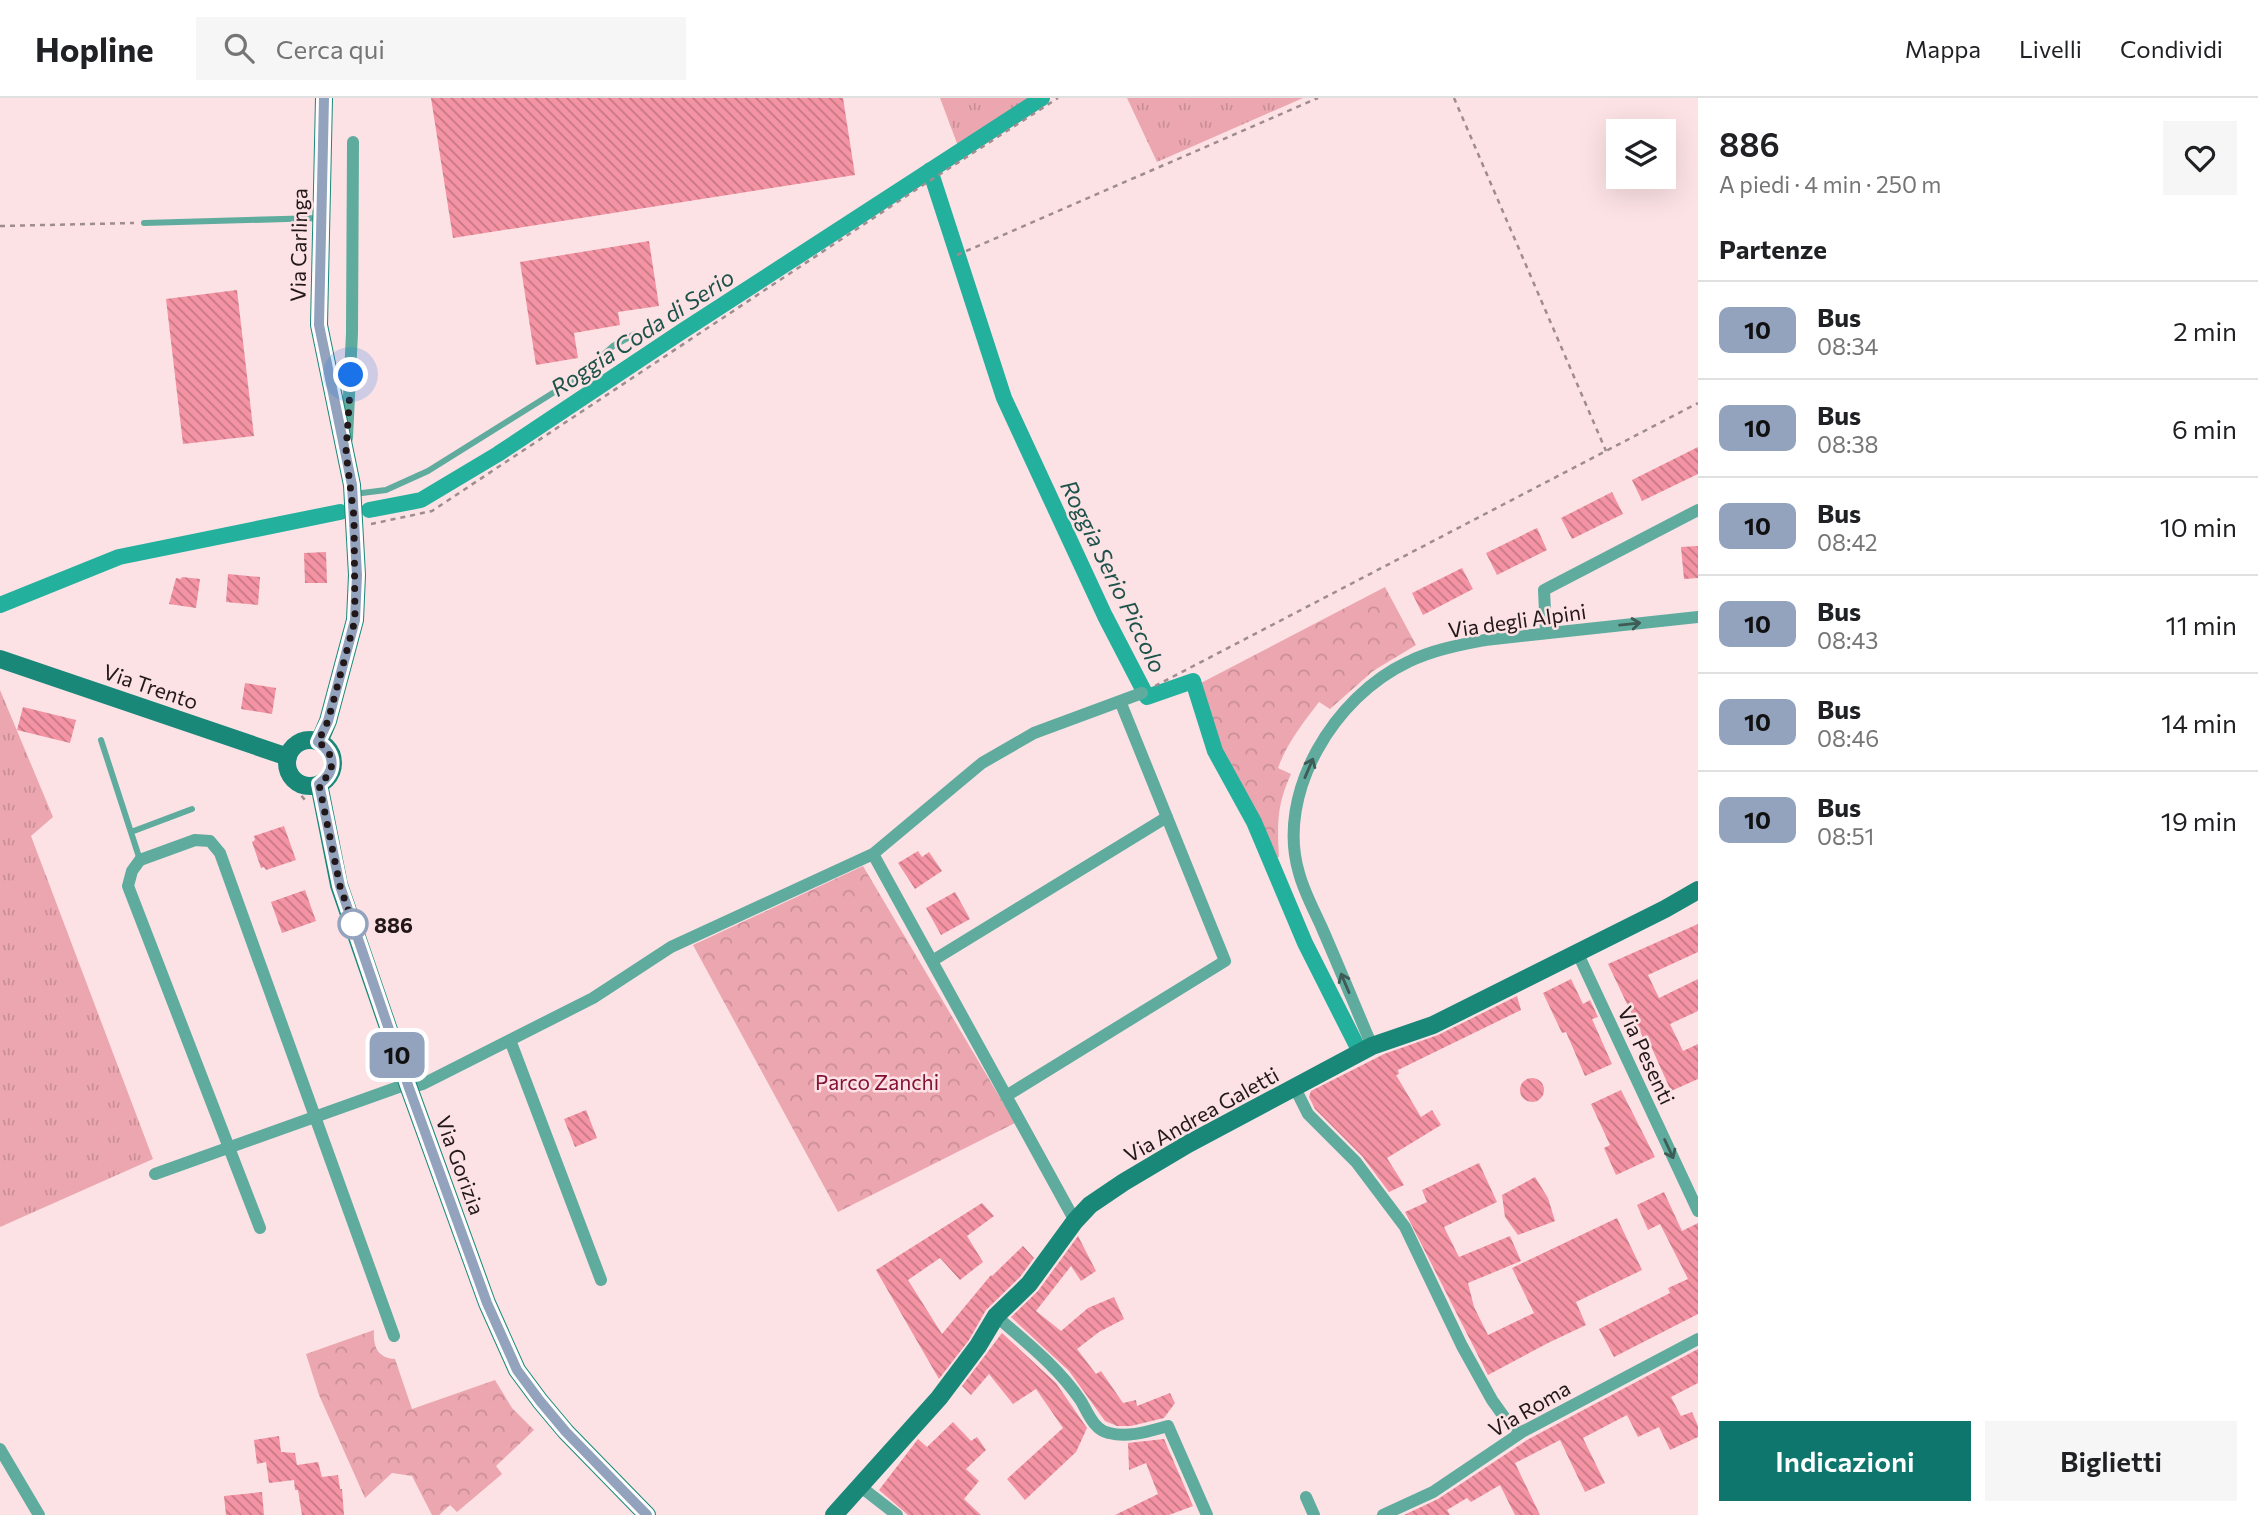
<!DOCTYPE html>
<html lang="it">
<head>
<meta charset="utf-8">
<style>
  body { margin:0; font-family:Commissioner,sans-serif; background:#f6f6f6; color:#202124; height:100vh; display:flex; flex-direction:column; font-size:26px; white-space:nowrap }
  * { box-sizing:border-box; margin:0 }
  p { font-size:23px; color:#757577 }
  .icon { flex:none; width:38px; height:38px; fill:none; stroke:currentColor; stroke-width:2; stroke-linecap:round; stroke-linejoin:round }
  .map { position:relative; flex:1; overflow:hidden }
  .panel { display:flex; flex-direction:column; background:#fff; width:560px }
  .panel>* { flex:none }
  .badge { padding:0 14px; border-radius:10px; font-size:24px; line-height:46px }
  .fabs { position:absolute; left:1606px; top:21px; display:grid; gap:14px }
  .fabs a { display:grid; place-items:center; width:70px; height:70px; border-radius:0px; background:#fff; box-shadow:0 7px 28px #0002; font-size:35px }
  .you { position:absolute; width:35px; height:35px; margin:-18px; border:5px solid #fff; border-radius:50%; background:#1a73e8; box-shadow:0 0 0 10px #1a73e833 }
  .map>.badge { position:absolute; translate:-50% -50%; box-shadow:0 0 0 4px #fff }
  h2 { padding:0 21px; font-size:26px; line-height:63px }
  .round { display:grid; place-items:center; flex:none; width:74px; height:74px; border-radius:0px; background:#f6f6f6 }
  .head { display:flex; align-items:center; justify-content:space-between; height:119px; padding:0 21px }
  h1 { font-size:33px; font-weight:600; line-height:52px }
  .primary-button { display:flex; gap:14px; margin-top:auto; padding:14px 21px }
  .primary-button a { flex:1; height:80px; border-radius:0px; background:#0f766e; color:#fff; font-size:28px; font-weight:600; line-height:80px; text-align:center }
  .primary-button a+a { background:#f6f6f6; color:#202124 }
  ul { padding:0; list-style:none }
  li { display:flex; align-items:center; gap:21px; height:98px; padding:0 21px; border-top:2px solid #e0e0e0 }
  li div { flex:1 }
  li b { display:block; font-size:26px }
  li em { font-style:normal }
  li .badge { min-width:77px; font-weight:700; text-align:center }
  header { display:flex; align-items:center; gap:42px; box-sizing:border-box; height:98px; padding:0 35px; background:#fff; border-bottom:2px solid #e0e0e0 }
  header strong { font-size:33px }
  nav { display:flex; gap:38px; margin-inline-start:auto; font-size:24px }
  .search { width:490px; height:63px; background:#f6f6f6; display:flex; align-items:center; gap:18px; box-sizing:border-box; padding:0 24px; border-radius:0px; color:#757577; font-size:26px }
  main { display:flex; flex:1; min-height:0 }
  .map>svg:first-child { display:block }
  .grass { fill:url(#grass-tufts) }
  .forest { fill:url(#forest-crowns) }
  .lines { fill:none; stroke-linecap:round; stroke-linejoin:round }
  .canal { stroke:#23b19e; stroke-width:16 }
  .building { fill:url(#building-back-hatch) }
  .path { stroke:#9f8c8e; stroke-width:2.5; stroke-dasharray:5 5; stroke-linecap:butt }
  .lane { stroke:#5fac9e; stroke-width:6 }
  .street { stroke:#5fac9e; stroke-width:12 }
  .secondary { stroke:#198879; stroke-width:18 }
  .oneway { stroke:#3e5b55 }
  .line-casing { stroke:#fff; stroke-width:16 }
  .line { stroke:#93a3bd; stroke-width:10 }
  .walk { stroke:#231819; stroke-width:7; stroke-dasharray:0 12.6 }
  .stop-dot { fill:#fff; stroke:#93a3bd; stroke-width:3.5 }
  .labels { text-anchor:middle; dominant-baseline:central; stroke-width:5; stroke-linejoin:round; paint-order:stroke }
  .street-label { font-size:21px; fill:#231819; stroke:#fce2e5 }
  .stop-label { font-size:21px; font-weight:bold; fill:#231819; stroke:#fce2e5; text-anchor:start }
  .park-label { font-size:21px; fill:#841236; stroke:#fce2e5 }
  .water-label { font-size:23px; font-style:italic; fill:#1d534a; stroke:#fce2e5 }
</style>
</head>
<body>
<header>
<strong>Hopline</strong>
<div class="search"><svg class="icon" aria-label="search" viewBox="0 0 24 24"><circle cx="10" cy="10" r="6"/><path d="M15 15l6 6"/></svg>Cerca qui</div>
<nav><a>Mappa</a><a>Livelli</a><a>Condividi</a></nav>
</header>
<main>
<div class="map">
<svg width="1698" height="1417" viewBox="0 0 1698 1417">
  <defs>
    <pattern id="grass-tufts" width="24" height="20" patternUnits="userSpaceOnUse" patternTransform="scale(1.75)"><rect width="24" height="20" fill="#eca6b0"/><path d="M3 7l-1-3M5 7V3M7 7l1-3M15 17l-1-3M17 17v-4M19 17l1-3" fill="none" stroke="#ca8e97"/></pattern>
    <pattern id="forest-crowns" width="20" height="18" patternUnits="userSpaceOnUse" patternTransform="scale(1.75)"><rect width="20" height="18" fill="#eca6b0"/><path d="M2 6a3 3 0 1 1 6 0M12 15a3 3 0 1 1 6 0" fill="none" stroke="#ca8e97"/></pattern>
    <pattern id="building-back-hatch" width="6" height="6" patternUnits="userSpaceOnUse" patternTransform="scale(1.75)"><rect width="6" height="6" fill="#f493a3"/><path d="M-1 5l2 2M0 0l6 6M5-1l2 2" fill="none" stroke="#c57784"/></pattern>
  </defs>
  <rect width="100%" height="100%" fill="#fce2e5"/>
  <path class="grass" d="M940,0H1031L958,48Z
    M1127,0H1303L1157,64Z
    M0,592L53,719L31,738L153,1061L0,1129Z"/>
  <path class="forest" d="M1385,489L1416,547L1373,573L1330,611L1319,604C1303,625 1287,645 1278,670L1291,676C1277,706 1277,726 1279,759H1273L1258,721L1221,654L1199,586Z
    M863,768L1015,1025L838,1114L693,847Z
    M374,1232C373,1248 377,1260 395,1261L412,1311L495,1282L512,1310L534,1332L496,1368L502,1376L457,1414L450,1407L439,1417H432L412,1378L392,1375L365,1400L319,1297L306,1256Z"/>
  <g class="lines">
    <path class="canal" d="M930,72L1004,300L1105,518L1147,599L1193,583L1215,653L1254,724L1305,845L1358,950
      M369,412L421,402L498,356L681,234L1042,0
      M0,507L119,459L340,414"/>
  </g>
  <path class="building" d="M431,0H843L855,77L453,140Z
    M649,143L659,208L618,214L620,227L574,235L578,260L536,267L520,164Z
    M237,192L254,338L183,346L166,201Z
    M1698,349V376L1642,403L1632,382Z
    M1612,394L1623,416L1572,441L1561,420Z
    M1537,430L1547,452L1497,477L1486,455Z
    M1698,448V480L1684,481L1681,449Z
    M326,454L327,485H305L304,455Z
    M1462,470L1473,491L1423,517L1412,495Z
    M228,476L260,479L258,507L226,504Z
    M182,479L200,481L196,510L169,506L176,480L181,481Z
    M245,585L276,590L272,616L241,611Z
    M23,609L76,622L70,645L17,632Z
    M284,728L296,762L266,772L264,769L261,770L252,744L255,742L254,738Z
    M918,753L922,759L929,754L942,773L915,791L898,765Z
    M305,792L316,823L282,835L271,804Z
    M955,794L970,821L941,837L926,810Z
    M1698,826V854L1648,877L1659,900L1698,881V913L1670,926L1683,953L1698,946V981L1671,993L1650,946L1647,948L1608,866Z
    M1571,881L1583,906L1590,902L1598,919L1592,921L1612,966L1585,978L1566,934L1562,935L1543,895Z
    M1517,898L1521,912L1398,972L1399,976L1396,977L1421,1019L1432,1012L1441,1027L1387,1060L1404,1087L1389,1094L1362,1058L1315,1011L1309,999L1311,993L1384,956L1438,937Z
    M1520 992a12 12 0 1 1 24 0a12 12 0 1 1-24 0Z
    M1621,992L1655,1059L1616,1077L1604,1050L1610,1047L1591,1006Z
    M586,1012L597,1040L575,1049L564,1021Z
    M1479,1065L1497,1104L1444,1129L1459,1159L1510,1138L1521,1163L1468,1185L1474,1209L1488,1237L1534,1215L1512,1170L1617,1120L1642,1172L1576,1204L1586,1227L1548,1245L1488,1277L1405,1114L1427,1104L1422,1092Z
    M1535,1079L1548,1100L1555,1123L1518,1137L1505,1119L1502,1097Z
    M1664,1094L1682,1133L1698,1125V1216L1614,1259L1599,1231L1670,1195L1668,1190L1688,1181L1660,1126L1648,1132L1637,1107Z
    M982,1105L994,1118L967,1138L983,1164L960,1182L940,1160L908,1182L942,1236L991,1177L992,1178L1023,1148L1034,1160L1020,1179L986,1212L969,1242L939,1281L876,1172Z
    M1078,1138L1096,1173L1081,1183L1071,1168L1036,1213L1061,1233L1088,1210L1114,1199L1124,1221L1099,1234L1077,1251L1096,1276L1101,1273L1123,1305L1136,1302L1137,1308L1170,1295L1175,1305L1164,1320L1131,1328H1117L1105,1323L1069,1273L1011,1219L1038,1193Z
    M1002,1235L1056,1285L1087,1330L1076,1354L1025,1402L1007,1381L1063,1330L1036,1291L1013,1306L989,1276L971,1297L962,1288Z
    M1698,1251V1285L1671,1299L1681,1318L1692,1314L1698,1328V1339L1670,1352L1659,1329L1638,1339L1627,1317L1583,1340L1605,1385L1585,1394L1560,1342L1515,1365L1540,1417H1515L1500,1387L1471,1404L1467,1400L1447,1412L1450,1417H1404L1438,1401L1527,1342Z
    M953,1324L971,1343L977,1339L986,1352L966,1371L979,1383L964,1401L981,1417H908L879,1392L918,1341L927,1349Z
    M279,1338L281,1354L295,1355L297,1367L318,1364L322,1379L338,1377L340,1391H342L344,1417H302L298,1392H295L294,1382L269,1385L266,1364L257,1366L254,1342Z
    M1164,1341L1193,1408L1169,1417H1115L1158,1396L1146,1365L1129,1372L1128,1345Z
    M262,1394L264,1417H226L224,1398Z"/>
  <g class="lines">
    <path class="path" d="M1454,0L1606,353
      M0,128L134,125
      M957,157L1318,0
      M371,426L432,413L917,91L1058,0
      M1155,588L1698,305
      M282,675L305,702"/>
    <path class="lane" d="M144,125L320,120
      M354,396L386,392L428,373L580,278L613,248L635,236
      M101,642L140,762
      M131,734L192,711"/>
    <path class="street" d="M347,340L352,235L353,44
      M1546,535L1544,492L1698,412
      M873,756L1075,1123
      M1578,856L1698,1113
      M932,863L1167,719
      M510,942L601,1182
      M1372,948C1355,908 1339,869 1322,830C1314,812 1304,794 1299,775C1275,695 1335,598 1408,564C1432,552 1459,547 1485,542L1698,519
      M409,990L423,986L593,900L671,849L873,756L982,665L1034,635L1142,595
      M1295,990L1308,1016L1356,1064L1405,1129L1462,1248L1492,1302L1507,1323L1522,1334
      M1006,998L1225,863L1120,603
      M155,1076L407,986
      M260,1130L128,788L132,773L140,762L195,742L210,743L220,755L394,1238
      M996,1218C1027,1245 1058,1269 1081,1303C1088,1315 1094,1332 1109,1335C1129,1340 1149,1333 1168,1328L1207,1417
      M0,1351L39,1417
      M861,1389L897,1417
      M1306,1399L1314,1417
      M1383,1417L1433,1394L1522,1334L1698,1241"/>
    <path class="secondary" d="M0,561L288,659
      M287 665a23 23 0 1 1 46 0a23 23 0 1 1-46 0Z
      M319,644L328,623L355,522L357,477L352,387L319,227L324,0
      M319,686L339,787L409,990L487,1205L517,1272L540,1303L566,1334L647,1417
      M834,1417L939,1300L978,1248L996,1218L1029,1186L1075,1123L1090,1107L1124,1084L1188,1046L1372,948L1433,927L1665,811L1698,792"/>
  </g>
  <defs><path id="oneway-shaft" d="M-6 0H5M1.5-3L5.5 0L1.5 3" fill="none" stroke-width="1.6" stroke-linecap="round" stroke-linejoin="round" transform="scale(1.75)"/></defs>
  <g class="oneway">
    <use href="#oneway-shaft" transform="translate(1630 526) rotate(-6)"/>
    <use href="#oneway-shaft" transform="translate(1309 670) rotate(-67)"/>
    <use href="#oneway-shaft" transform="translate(1345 885) rotate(-113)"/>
    <use href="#oneway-shaft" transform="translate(1669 1051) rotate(65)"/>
  </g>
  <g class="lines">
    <defs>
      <path id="line" d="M324,0L319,227L352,387L357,477L355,522L328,623L318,644C336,656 336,674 319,686L340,788L409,990L487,1205L517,1272L540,1303L566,1334L647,1417"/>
    </defs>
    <use href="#line" class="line-casing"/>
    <use href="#line" class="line"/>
    <path class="walk" d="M351,277L346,354L354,419L355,522L328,623L318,644C336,656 336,674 319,686L340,788L353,826"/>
  </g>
  <circle class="stop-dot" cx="353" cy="826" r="14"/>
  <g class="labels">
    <g class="street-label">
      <text transform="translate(298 147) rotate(-89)">Via Carlinga</text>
      <text transform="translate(1517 522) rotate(-8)">Via degli Alpini</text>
      <text transform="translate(151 588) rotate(19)">Via Trento</text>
      <text transform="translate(1647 957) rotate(65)">Via Pesenti</text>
      <text transform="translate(1201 1016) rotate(-29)">Via Andrea Galetti</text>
      <text transform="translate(461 1067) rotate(70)">Via Gorizia</text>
      <text transform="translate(1529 1310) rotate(-30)">Via Roma</text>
    </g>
    <g class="stop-label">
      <text x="374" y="826">886</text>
    </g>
    <g class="park-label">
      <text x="877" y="983">Parco Zanchi</text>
    </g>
    <g class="water-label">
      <text transform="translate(642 234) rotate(-33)">Roggia Coda di Serio</text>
      <text transform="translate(1114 478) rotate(64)">Roggia Serio Piccolo</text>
    </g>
  </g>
</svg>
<div class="fabs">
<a><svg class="icon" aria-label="layers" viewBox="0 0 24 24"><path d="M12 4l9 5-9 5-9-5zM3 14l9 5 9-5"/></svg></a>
</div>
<div class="you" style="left:351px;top:277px"></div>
<b class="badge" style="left:397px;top:957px;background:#93a3bd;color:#111">10</b>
</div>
<section class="panel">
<div class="head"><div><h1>886</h1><p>A piedi · 4 min · 250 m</p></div><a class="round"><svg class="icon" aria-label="heart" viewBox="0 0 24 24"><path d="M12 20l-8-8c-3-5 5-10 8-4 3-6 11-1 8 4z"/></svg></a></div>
<h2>Partenze</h2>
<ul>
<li><span class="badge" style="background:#93a3bd;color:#111">10</span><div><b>Bus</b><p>08:34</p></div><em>2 min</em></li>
<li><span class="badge" style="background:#93a3bd;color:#111">10</span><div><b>Bus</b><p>08:38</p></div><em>6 min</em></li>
<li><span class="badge" style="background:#93a3bd;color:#111">10</span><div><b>Bus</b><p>08:42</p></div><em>10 min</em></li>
<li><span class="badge" style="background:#93a3bd;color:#111">10</span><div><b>Bus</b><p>08:43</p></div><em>11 min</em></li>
<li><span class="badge" style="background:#93a3bd;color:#111">10</span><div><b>Bus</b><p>08:46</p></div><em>14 min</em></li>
<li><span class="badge" style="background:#93a3bd;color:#111">10</span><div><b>Bus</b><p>08:51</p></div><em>19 min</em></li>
</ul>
<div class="primary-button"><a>Indicazioni</a><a>Biglietti</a></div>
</section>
</main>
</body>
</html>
